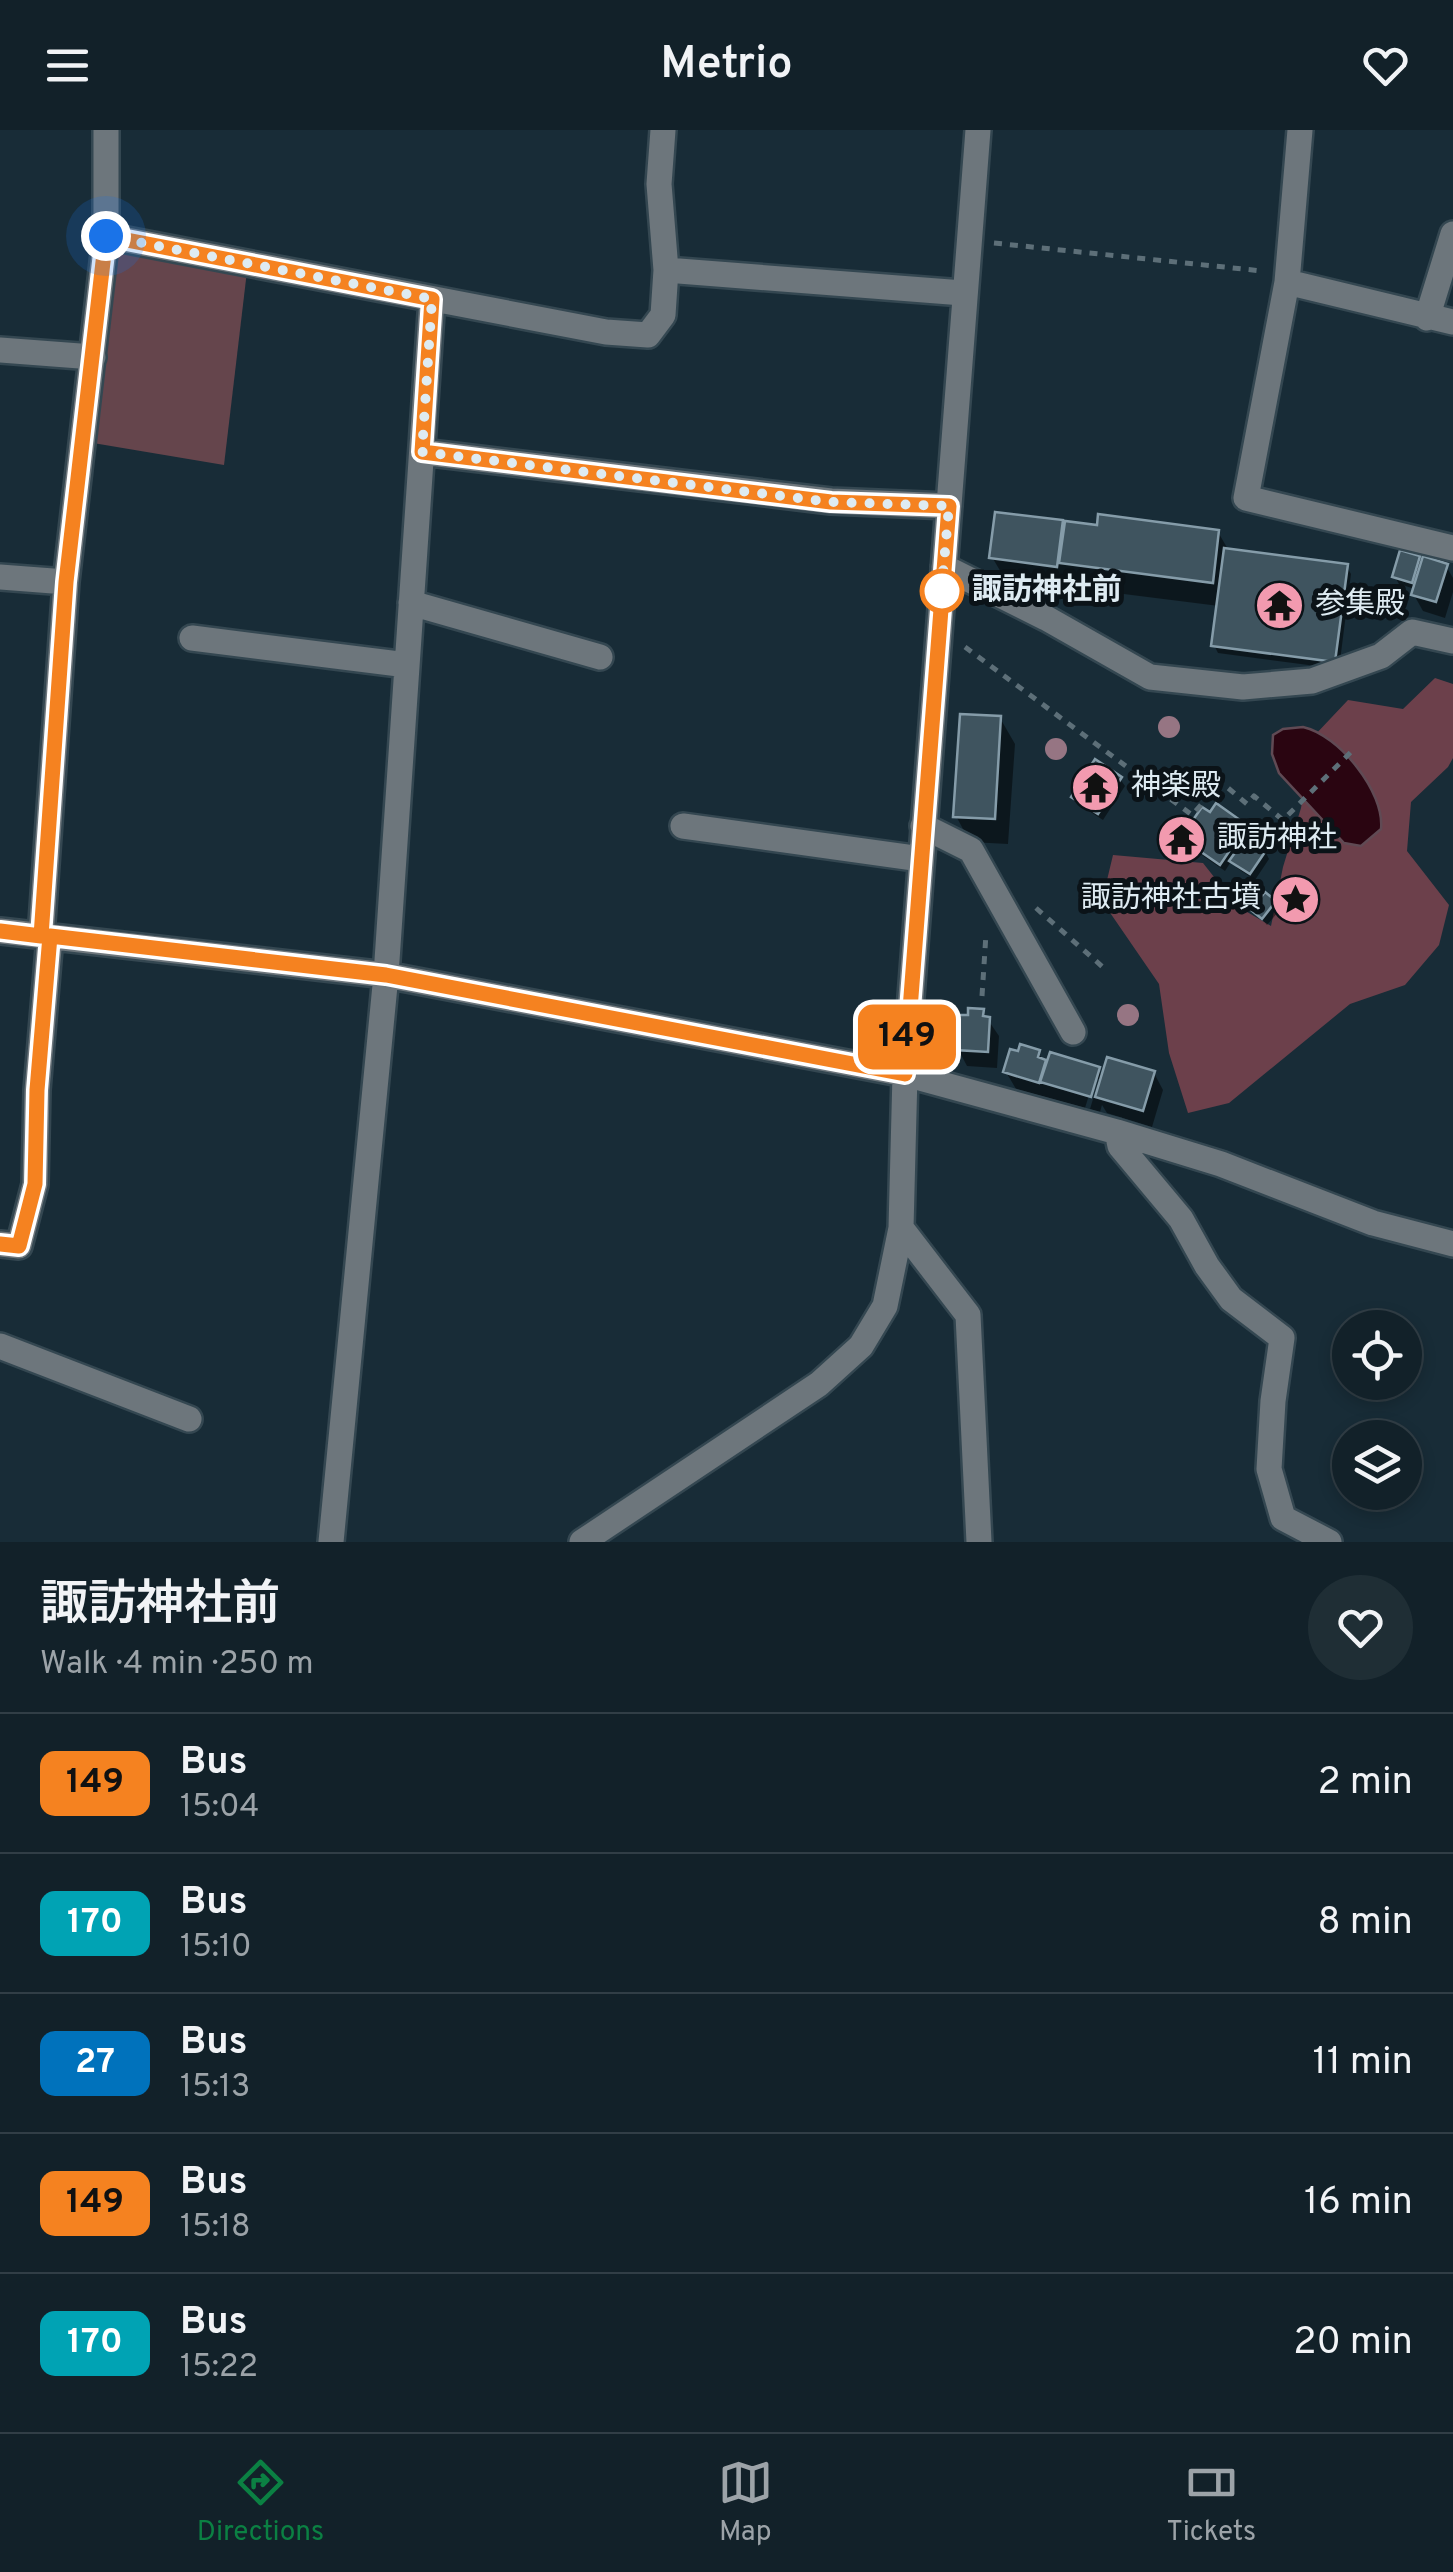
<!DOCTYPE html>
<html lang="en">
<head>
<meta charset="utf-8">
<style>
  body { margin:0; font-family:Overpass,"Noto Sans JP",sans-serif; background:#1f2e35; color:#f1f3f6; height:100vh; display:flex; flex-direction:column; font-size:38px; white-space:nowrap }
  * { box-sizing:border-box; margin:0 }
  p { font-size:32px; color:#9ca3a8 }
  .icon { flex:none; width:55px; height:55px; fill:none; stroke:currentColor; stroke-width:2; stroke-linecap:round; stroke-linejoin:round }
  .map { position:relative; height:1412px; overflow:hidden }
  .sheet { display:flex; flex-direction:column; background:#122129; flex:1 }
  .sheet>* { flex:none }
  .badge { padding:0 20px; border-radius:15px; font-size:35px; line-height:65px }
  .controls { position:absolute; left:1332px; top:1180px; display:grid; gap:20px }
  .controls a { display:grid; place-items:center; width:90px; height:90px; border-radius:50%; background:#122129; box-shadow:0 5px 15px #0003,0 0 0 2px #313e46; font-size:50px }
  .you { position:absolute; width:50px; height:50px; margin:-25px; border:8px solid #fff; border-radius:50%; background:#1a73e8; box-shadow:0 0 0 15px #1a73e833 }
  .map>.badge { position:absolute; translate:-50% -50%; box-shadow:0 0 0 5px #fff }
  .round { display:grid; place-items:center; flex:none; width:105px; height:105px; border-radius:52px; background:#1f2e35 }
  .head { display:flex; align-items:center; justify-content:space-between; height:170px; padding:0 40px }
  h1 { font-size:48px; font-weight:600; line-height:75px }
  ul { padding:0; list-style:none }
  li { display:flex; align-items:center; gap:30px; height:140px; padding:0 40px; border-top:2px solid #313e46 }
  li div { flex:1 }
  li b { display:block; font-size:38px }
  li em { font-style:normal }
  li .badge { min-width:110px; font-weight:700; text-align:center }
  header { display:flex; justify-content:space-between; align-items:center; height:130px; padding:0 40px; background:#122129; font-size:45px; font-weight:600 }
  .tabs { display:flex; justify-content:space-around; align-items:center; height:140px; border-top:2px solid #313e46; background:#122129; font-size:28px; color:#9ca3a8 }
  .tabs a { display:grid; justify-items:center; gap:5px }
  .tabs .on { color:#0b8043 }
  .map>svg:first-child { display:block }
  .green { fill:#65454c }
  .forest { fill:#6c404b }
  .water { fill:#2a0511; stroke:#604a54; stroke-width:2.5 }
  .shadow { fill:#0007; fill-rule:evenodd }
  .building { fill:#3f545f; stroke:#859ca9; stroke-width:2.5 }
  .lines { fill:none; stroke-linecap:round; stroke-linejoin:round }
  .minor-casing { stroke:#344751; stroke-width:30 }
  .path { stroke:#5d6f78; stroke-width:5; stroke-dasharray:8 8; stroke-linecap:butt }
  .minor { stroke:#6d767c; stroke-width:25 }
  .tree { fill:#967583 }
  .line-casing { stroke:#fff; stroke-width:22 }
  .line { stroke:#f58220; stroke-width:15 }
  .walk { stroke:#deebf2; stroke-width:10; stroke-dasharray:0 18 }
  .stop-dot { fill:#fff; stroke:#f58220; stroke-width:5 }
  .labels { text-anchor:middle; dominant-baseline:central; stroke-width:10; stroke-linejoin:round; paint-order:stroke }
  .stop-label { font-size:30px; font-weight:bold; fill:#deebf2; stroke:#0b1318; text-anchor:start }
  .poi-label { font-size:30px; fill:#deebf2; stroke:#0b1318; text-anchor:start }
</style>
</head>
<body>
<header><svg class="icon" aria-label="menu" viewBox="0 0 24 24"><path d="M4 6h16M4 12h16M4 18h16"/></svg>Metrio<svg class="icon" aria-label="heart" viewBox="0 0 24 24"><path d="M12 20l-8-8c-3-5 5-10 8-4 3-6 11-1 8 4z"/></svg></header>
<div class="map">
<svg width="1453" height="1412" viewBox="0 0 1453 1412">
  <rect width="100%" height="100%" fill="#182c37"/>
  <path class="green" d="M112,117L247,141L224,335L93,313Z"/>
  <path class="forest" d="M1435,548L1453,554V628L1448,637L1411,672L1407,721L1449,775L1439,815L1405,855L1350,874L1229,973L1188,983L1169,923L1159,854L1102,771L1113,725L1203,733L1237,776L1271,796L1283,737L1301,678L1314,606L1348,570L1403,579Z"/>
  <path class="water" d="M1303,597C1339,605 1385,662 1381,699L1361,716L1344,713L1279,643L1272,624L1273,605L1283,599Z"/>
  <path class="shadow" d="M1061,393L1066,401L1218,402L1229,421L1347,437L1351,444L1339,539L1218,523L1214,515L1219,476L1076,458L1067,441L1065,453L1002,444L992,427Z
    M1419,428L1423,435L1446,436L1453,448V462L1445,488L1423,481L1414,465L1415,459L1399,454L1395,447Z
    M1000,588L1015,614L1008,714L970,712L956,686Z
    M1120,649L1125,656L1103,690L1078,674L1074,667Z
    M1246,697L1250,704L1247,709L1265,721L1269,729L1255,750L1237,738L1232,730L1225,741L1196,721L1191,713L1194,709L1189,700Z
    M1274,773L1279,781L1267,795L1254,780Z
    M982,881L999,906L997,938L967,936L958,919Z
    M1038,922L1044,932L1098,940L1103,948L1154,943L1163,960L1152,997L1107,983L1102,975L1100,982L1016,959L1006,942ZM1094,949H1099L1090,979L1085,978Z"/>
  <path class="building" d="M995,382L1063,390L1057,437L989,428Z
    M1098,384L1219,400L1213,453L1059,433L1065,391L1097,395Z
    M1224,418L1348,434L1335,532L1211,516Z
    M1400,420L1420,426L1412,453L1392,447Z
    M1423,426L1448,434L1436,472L1411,465Z
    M960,584L1001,586L995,689L953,687Z
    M1095,629L1122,647L1098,684L1071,667Z
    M1216,673L1247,695L1220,735L1188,713L1194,705L1186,700L1202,677L1210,682Z
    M1247,706L1267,719L1250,744L1229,731Z
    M1265,762L1276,771L1262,789L1251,780Z
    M968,878L984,879L983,886L990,887L988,922L955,920L957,885H968Z
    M1020,914L1040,920L1038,927L1046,930L1039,953L1003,942L1010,919L1018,921Z
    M1050,922L1100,937L1091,967L1040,952Z
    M1107,927L1155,941L1143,981L1095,967Z"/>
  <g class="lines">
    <defs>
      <path id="minor" d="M1300,0L1287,152L1246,368L1453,418
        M106,106L606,202L648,205L663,185L666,140L659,54L663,0
        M666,140L963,163
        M1287,152L1453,192
        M1427,188L1453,104
        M0,220L93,227
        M422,322L831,371L949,376
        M944,437L1046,488L1150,547L1243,557L1312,551L1381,526L1412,502L1453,511
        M0,447L66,452
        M411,473L600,527
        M192,508L407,535
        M683,696L921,729
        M923,696L971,720L1073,902
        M0,801L386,845L905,944L1117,1002L1221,1034L1373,1093L1453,1114
        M41,806L66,452L106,106V0
        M1117,1002L1120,1016L1181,1089L1207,1136L1231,1169L1282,1208L1273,1271L1269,1339L1283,1388L1329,1412
        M901,1098L968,1185L979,1412
        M0,1114L19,1116L35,1054L37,960L50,807
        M0,1216L189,1289
        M331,1412L386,845L432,169
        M582,1412L819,1254L861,1216L885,1176L901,1098L905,944L978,0"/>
    </defs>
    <use href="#minor" class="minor-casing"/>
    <path class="path" d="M994,113L1262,141
      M965,517L1192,685L1215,659L1222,665L1228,658L1247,674L1254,666L1283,690L1352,621
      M1036,778L1105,839
      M982,866L986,804"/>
    <use href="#minor" class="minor"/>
  </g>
  <g class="tree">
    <circle cx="1169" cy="597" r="11"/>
    <circle cx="1056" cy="619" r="11"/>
    <circle cx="1128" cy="885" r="11"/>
  </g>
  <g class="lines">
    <defs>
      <path id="line" d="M0,801L41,806L66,452L106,106L432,169L422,322L831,372L949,376L905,944L386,845L50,806L37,960L35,1054L19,1116L0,1114"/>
    </defs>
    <use href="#line" class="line-casing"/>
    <use href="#line" class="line"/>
    <path class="walk" d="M106,106L432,169L422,322L831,372L949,376L941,467L942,461"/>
  </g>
  <defs>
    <symbol id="temple-disc" viewBox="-11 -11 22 22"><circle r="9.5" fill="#f29aaf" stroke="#0b1318"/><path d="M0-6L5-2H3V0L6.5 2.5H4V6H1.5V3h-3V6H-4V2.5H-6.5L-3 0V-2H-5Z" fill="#111"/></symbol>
    <symbol id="sight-disc" viewBox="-11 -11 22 22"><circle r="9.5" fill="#f29aaf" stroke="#0b1318"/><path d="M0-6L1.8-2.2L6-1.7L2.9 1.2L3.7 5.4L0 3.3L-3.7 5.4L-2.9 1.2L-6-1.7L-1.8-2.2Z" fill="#111"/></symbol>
  </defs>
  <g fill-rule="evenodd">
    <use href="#temple-disc" x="1252" y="448" width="55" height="55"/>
    <use href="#temple-disc" x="1068" y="630" width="55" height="55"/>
    <use href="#temple-disc" x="1154" y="682" width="55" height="55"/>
    <use href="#sight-disc" x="1268" y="742" width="55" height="55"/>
  </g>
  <circle class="stop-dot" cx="942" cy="461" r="20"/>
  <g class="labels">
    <g class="stop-label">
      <text x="972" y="461">諏訪神社前</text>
    </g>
    <g class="poi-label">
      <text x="1315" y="475">参集殿</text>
      <text x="1131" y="657">神楽殿</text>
      <text x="1217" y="709">諏訪神社</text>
      <text x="1261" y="769" text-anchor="end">諏訪神社古墳</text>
    </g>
  </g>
</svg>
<div class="controls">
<a><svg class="icon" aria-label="locate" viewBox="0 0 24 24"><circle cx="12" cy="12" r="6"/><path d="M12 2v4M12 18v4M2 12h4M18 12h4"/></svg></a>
<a><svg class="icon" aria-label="layers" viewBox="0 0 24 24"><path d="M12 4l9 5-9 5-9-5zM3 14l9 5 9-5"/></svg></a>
</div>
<div class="you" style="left:106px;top:106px"></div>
<b class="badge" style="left:907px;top:907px;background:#f58220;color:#111">149</b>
</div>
<section class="sheet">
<div class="head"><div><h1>諏訪神社前</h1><p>Walk · 4 min · 250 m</p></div><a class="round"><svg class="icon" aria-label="heart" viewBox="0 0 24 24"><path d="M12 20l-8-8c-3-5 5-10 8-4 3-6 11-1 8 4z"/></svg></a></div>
<ul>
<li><span class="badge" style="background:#f58220;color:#111">149</span><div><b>Bus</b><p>15:04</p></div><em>2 min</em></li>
<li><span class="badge" style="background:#00a3b4;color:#fff">170</span><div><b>Bus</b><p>15:10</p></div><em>8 min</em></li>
<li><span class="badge" style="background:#0072bc;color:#fff">27</span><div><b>Bus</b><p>15:13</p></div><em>11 min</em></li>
<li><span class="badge" style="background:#f58220;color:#111">149</span><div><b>Bus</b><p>15:18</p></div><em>16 min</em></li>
<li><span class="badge" style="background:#00a3b4;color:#fff">170</span><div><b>Bus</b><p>15:22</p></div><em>20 min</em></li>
</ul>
</section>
<nav class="tabs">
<a class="on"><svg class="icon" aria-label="directions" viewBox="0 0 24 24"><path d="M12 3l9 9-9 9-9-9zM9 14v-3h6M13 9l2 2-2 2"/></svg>Directions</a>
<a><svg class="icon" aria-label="map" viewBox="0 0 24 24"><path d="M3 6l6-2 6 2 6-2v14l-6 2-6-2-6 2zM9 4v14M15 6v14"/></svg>Map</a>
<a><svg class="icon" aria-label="tickets" viewBox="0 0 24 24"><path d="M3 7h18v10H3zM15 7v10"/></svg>Tickets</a>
</nav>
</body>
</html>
